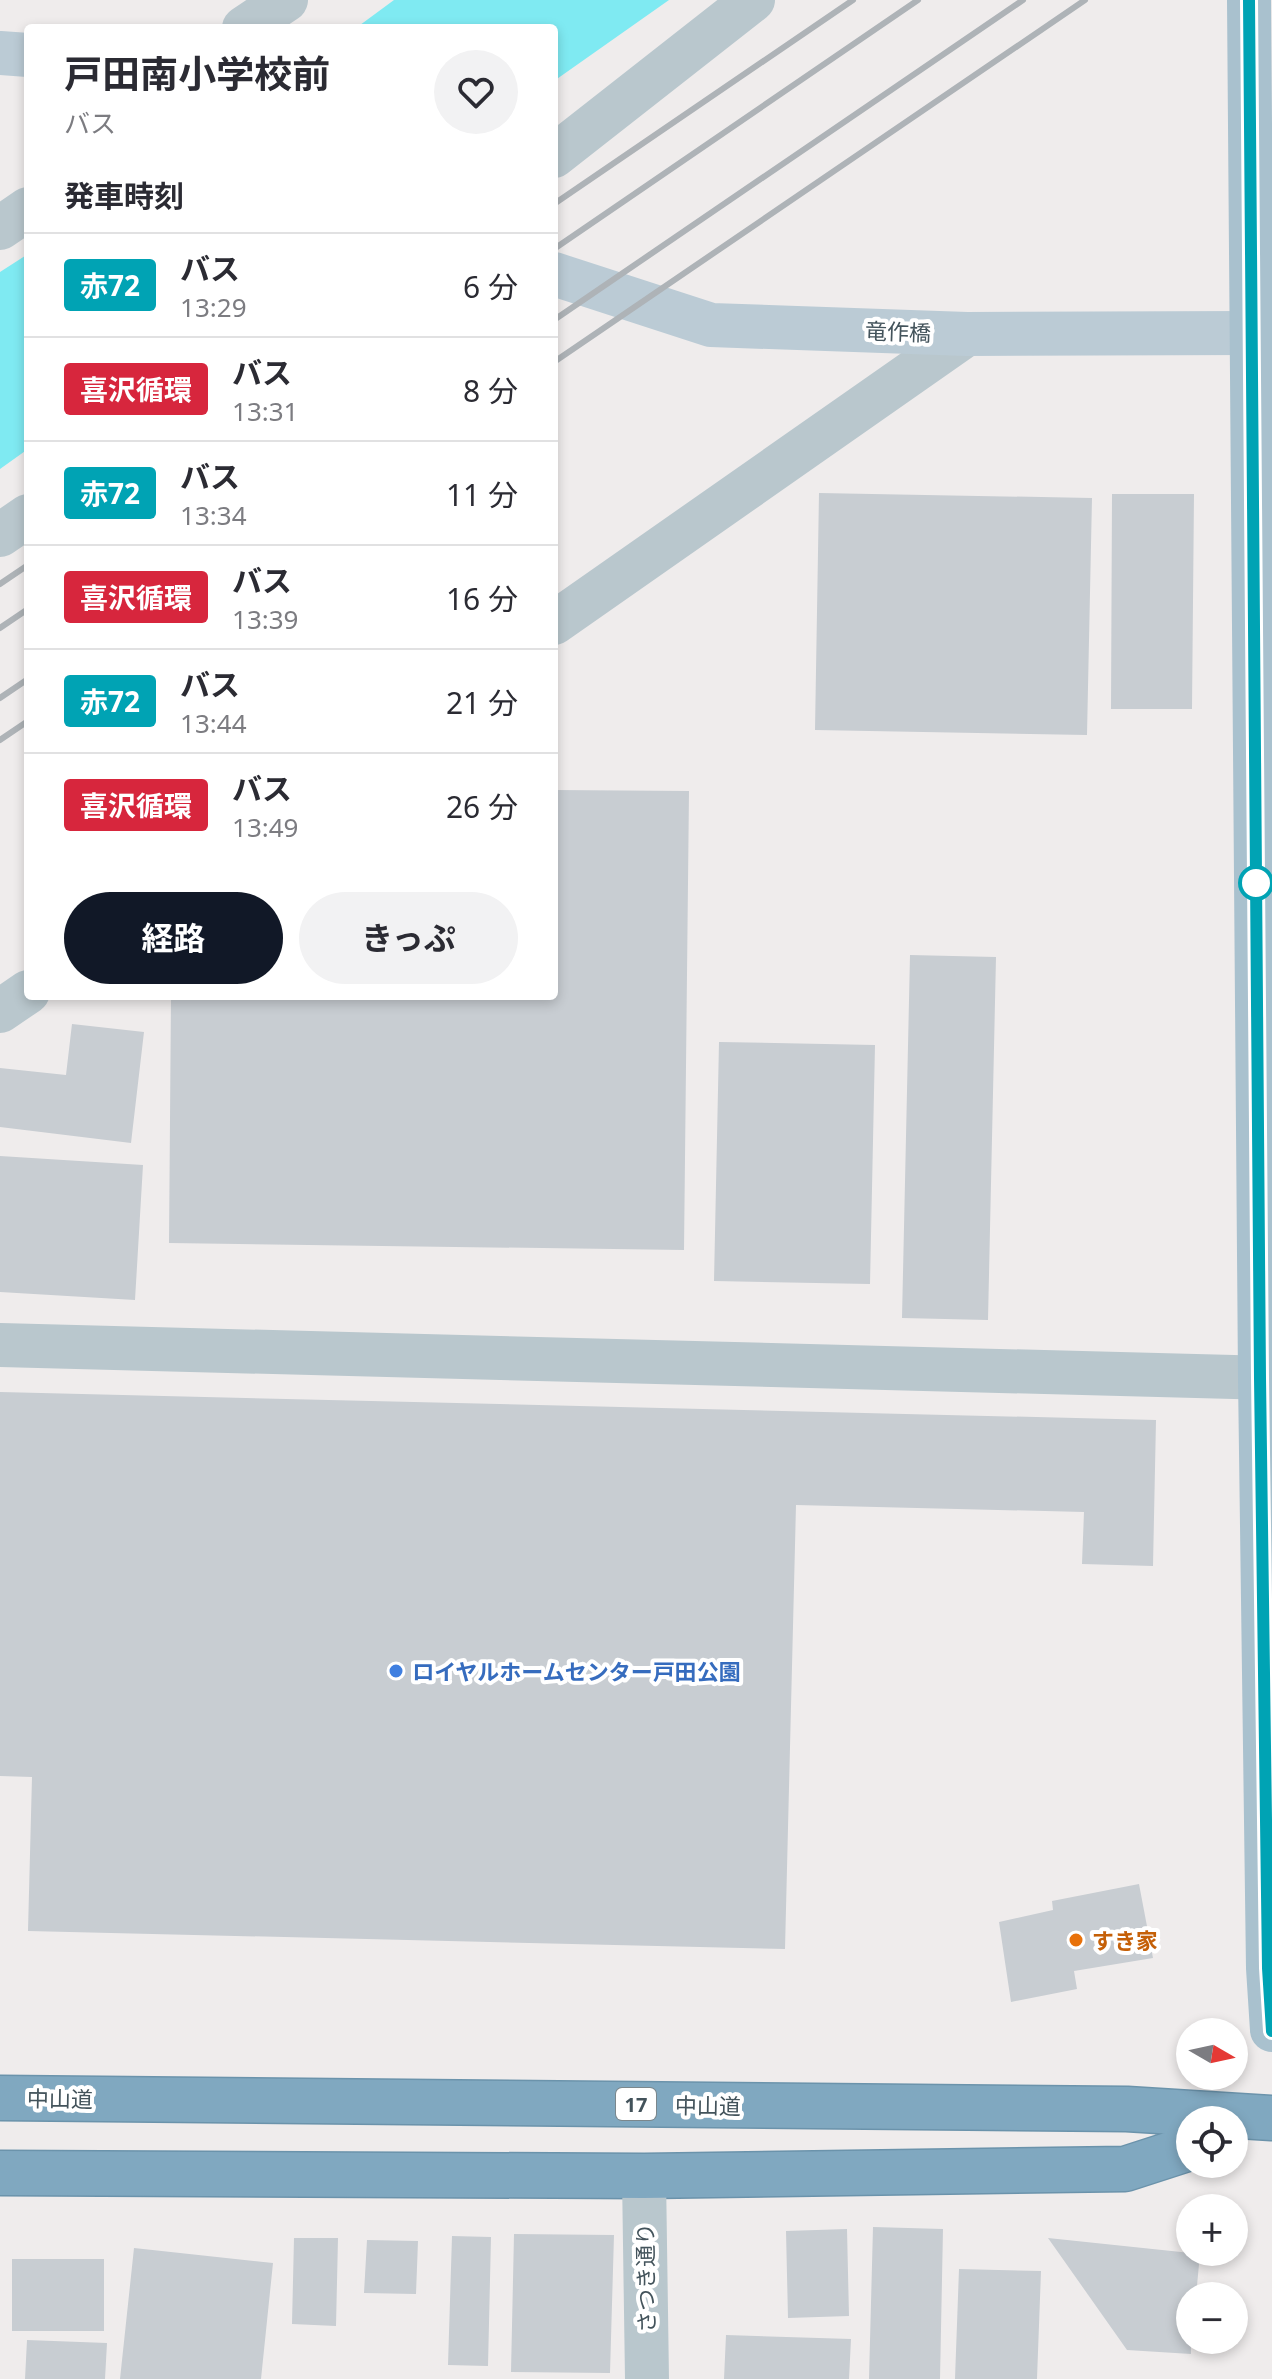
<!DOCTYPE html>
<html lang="ja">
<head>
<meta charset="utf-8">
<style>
  body { margin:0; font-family:"Noto Sans","Noto Sans JP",sans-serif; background:#f2f2f3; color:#2b2b33; height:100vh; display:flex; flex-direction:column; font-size:30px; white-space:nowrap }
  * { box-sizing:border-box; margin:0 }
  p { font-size:26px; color:#7c7c81 }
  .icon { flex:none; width:44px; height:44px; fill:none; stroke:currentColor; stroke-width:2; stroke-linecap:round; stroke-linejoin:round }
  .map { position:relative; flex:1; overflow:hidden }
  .drawer { position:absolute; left:24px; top:24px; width:534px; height:976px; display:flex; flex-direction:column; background:#fff; border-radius:8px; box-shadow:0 4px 12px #0003 }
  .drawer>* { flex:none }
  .badge { padding:0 16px; border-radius:6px; font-size:28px; line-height:52px }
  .needle { width:52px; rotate:99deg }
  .buttons { position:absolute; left:1176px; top:2018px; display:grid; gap:16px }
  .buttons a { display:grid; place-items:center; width:72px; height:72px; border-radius:50%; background:#fff; box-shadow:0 4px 12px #0003; font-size:40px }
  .map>.badge { position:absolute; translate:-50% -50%; box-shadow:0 0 0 4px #fff }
  h2 { padding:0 40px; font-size:30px; line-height:72px }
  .round { display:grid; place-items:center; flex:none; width:84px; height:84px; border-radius:42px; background:#f2f2f3 }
  .overview { display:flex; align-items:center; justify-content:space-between; height:136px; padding:0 40px }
  h1 { font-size:38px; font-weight:700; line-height:60px }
  .cta { display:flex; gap:16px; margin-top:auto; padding:16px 40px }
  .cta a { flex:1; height:92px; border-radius:48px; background:#111827; color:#fff; font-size:32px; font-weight:700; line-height:92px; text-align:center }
  .cta a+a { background:#f2f2f3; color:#2b2b33 }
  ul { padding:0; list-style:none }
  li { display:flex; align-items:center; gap:24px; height:104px; padding:0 40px; border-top:2px solid #e1e1e2 }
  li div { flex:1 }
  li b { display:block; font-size:30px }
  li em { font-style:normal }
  li .badge { min-width:88px; font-weight:700; text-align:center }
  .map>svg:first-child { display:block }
  .water { fill:#7feaf2 }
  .building { fill:#c8cdd2 }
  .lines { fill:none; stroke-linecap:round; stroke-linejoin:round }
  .highway-casing { stroke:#6b93ab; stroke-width:47 }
  .street { stroke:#b9c7cd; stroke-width:44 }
  .secondary { stroke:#bbcbd5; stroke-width:44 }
  .primary { stroke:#a9c1ce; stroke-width:44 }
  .highway { stroke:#80a8c0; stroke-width:44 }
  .rail { stroke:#aeb3b7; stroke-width:6 }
  .line-casing { stroke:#fff; stroke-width:18 }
  .line { stroke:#00a3b4; stroke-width:12 }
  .stop-dot { fill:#fff; stroke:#00a3b4; stroke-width:4 }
  .shop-dot { fill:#3f7fe0; stroke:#fff; stroke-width:3 }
  .food-dot { fill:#e8710a; stroke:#fff; stroke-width:3 }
  .labels { text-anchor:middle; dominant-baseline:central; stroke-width:8; stroke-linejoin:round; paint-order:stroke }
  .shield { fill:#fff; stroke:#7b878c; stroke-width:2 }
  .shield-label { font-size:20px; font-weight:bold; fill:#43535b }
  .street-label { font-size:22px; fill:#43535b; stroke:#fff }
  .shop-label { font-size:22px; font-weight:bold; fill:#366cbe; stroke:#fff; text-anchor:start }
  .food-label { font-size:22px; font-weight:bold; fill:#c56008; stroke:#fff; text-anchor:start }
</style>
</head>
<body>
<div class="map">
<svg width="1272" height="2379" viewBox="0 0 1272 2379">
  <rect width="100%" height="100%" fill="#efecec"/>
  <path class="water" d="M394,0H669L554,81V28H356Z
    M28,254V449L0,469V272Z"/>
  <path class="building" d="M819,493L1092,498L1087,735L815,730Z
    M1112,494H1194L1192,709H1111Z
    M554,790L689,791L684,1250L169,1243L171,996H554Z
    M910,955L996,957L988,1320L902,1318Z
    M72,1024L144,1032L131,1143L0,1127V1068L66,1075Z
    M719,1042L875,1045L870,1284L714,1281Z
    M0,1156L143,1165L135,1300L0,1292Z
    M0,1392L1156,1420L1153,1566L1082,1564L1084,1512L796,1505L785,1949L28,1931L32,1777L0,1776Z
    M1139,1884L1153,1958L1074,1971L1077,1989L1011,2002L999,1922L1053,1910L1052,1901Z
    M873,2227L943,2229L940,2379H869Z
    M847,2229L849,2316L788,2318L786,2231Z
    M514,2234L614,2235L610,2373L511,2372Z
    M452,2236L491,2237L488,2366L448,2365Z
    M294,2238H338L336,2326L292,2324Z
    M1048,2238L1200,2254L1196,2296H1190L1191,2354L1127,2350Z
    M367,2240L418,2241L416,2294L364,2293Z
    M134,2248L273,2263L261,2379H120Z
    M12,2259H104V2331H12Z
    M959,2269L1041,2271L1037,2379H955Z
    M726,2335L851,2339L849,2379H724Z
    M27,2340L107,2343L105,2379H25Z"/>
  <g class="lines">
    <defs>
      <path id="highway" d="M0,2098L1127,2109L1272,2118
        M0,2173L644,2176L1125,2169L1190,2148"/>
    </defs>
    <use href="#highway" class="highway-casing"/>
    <path class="street" d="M244,28L286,0
      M554,156L753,0
      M0,228L28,209
      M0,535L28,516
      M554,623L967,334
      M0,1011L28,992
      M0,1345L1272,1378
      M644,2176L647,2379"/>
    <path class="secondary" d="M0,53L28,55
      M554,274L711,325L967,334L1250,333"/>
    <path class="primary" d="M1249,0L1260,1378L1268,1968L1272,2030"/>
    <use href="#highway" class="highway"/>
    <path class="rail" d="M554,204L853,0
      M554,249L918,0
      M554,320L1023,0
      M554,362L1085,0
      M0,584L28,565
      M0,628L28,609
      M0,698L28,679
      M0,740L28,721"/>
  </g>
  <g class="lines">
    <defs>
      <path id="line" d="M1249,0L1260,1378L1268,1968L1272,2031"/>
    </defs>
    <use href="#line" class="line-casing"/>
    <use href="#line" class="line"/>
  </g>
  <circle class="stop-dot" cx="1256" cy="883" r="16"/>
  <circle class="shop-dot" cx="396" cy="1671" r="8"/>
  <circle class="food-dot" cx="1076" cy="1940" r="8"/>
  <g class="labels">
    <rect class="shield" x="616" y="2088" width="40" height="32" rx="6"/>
    <g class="shield-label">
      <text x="636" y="2104">17</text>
    </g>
    <g class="street-label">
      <text transform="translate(898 331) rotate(2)">竜作橋</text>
      <text transform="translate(60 2098) rotate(1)">中山道</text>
      <text transform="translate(708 2105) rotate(1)">中山道</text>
      <text transform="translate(645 2278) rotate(-91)">さつき通り</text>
    </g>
    <g class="shop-label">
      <text x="412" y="1671">ロイヤルホームセンター戸田公園</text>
    </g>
    <g class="food-label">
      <text x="1092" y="1940">すき家</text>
    </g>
  </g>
</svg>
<div class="buttons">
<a><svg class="needle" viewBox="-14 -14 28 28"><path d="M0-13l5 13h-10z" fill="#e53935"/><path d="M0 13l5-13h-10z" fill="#7c7c81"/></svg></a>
<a><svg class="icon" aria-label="locate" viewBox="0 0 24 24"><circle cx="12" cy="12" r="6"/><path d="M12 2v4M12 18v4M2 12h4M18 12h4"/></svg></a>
<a>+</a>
<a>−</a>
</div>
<section class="drawer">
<div class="overview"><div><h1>戸田南小学校前</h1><p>バス</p></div><a class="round"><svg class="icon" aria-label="heart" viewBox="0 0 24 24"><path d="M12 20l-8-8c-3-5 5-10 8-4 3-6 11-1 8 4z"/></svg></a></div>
<h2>発車時刻</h2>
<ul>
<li><span class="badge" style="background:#00a3b4;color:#fff">赤72</span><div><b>バス</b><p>13:29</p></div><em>6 分</em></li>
<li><span class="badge" style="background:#d7263d;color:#fff">喜沢循環</span><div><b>バス</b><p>13:31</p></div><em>8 分</em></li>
<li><span class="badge" style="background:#00a3b4;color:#fff">赤72</span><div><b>バス</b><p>13:34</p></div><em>11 分</em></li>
<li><span class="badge" style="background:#d7263d;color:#fff">喜沢循環</span><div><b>バス</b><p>13:39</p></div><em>16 分</em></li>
<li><span class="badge" style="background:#00a3b4;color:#fff">赤72</span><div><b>バス</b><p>13:44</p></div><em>21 分</em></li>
<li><span class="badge" style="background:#d7263d;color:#fff">喜沢循環</span><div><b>バス</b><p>13:49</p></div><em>26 分</em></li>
</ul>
<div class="cta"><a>経路</a><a>きっぷ</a></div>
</section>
</div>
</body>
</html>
